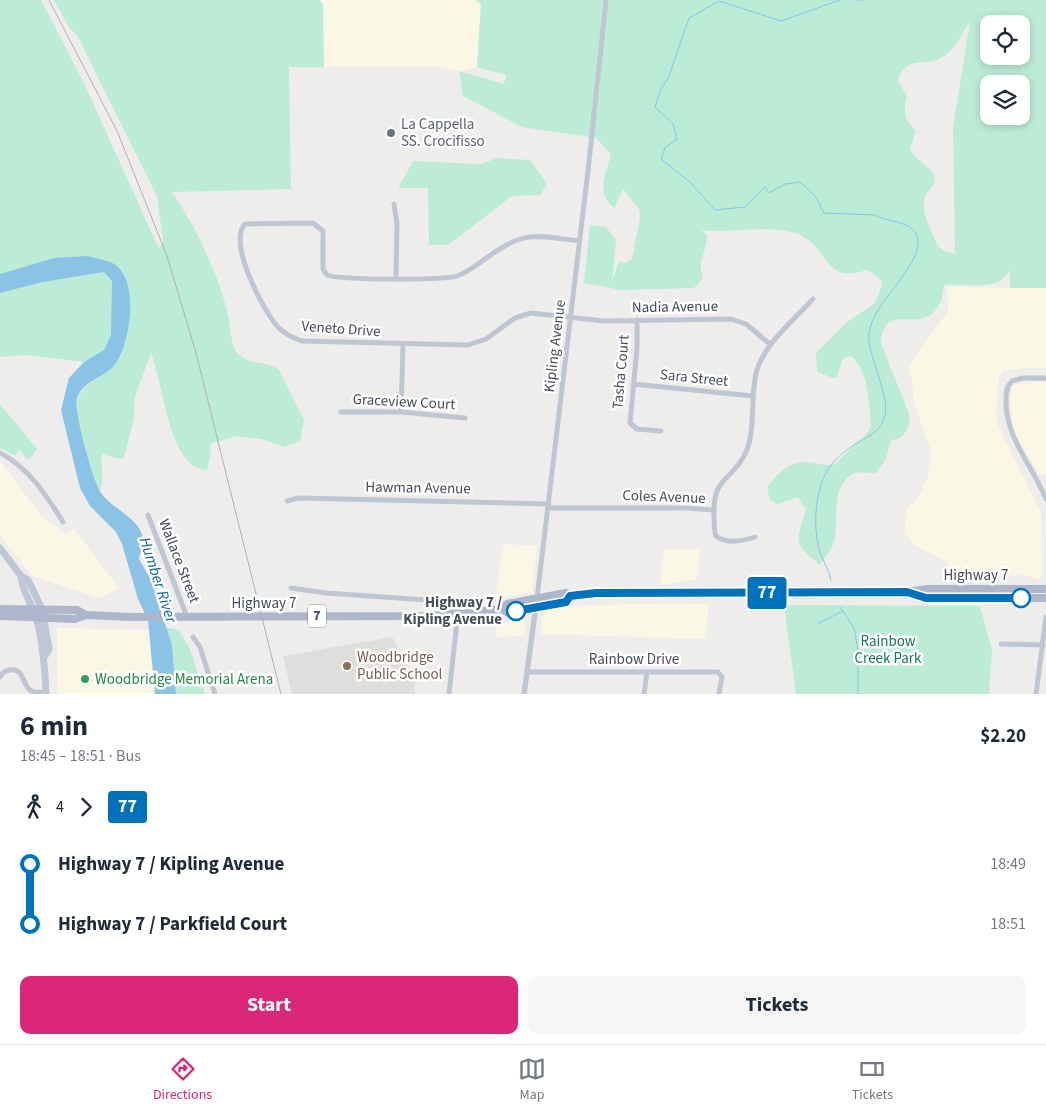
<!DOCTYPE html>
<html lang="en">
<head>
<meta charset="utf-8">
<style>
  body { margin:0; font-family:"Source Sans 3",sans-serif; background:#f6f6f7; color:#1f2937; height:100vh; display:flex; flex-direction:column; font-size:19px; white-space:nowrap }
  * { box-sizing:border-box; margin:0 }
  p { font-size:16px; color:#747a83 }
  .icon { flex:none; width:28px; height:28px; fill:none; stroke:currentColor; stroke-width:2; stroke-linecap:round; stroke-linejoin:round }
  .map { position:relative; height:694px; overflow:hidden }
  .details { display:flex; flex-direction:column; background:#fff; flex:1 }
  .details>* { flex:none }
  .badge { padding:0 10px; border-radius:4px; font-size:18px; line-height:32px }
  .tools { position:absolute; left:980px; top:15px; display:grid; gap:10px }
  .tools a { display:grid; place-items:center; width:50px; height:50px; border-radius:10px; background:#fff; box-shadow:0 2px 8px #0003; font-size:25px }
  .map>.badge { position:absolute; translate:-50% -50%; box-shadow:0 0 0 2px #fff }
  .legs { display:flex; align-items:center; gap:8px; height:55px; padding:0 20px; font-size:16px }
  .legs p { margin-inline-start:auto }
  .headline { display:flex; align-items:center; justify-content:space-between; height:85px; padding:0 20px }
  h1 { font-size:28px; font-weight:700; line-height:38px }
  .cta { display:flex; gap:10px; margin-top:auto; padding:10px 20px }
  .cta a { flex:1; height:58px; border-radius:10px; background:#db2777; color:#fff; font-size:20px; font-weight:700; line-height:58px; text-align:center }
  .cta a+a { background:#f6f6f7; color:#1f2937 }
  ul { padding:0 20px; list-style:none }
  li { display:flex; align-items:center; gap:18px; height:60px; font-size:19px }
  li i { display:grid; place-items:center; width:8px; height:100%; margin:0 6px; background:currentColor }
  li i::after { content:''; width:12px; height:12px; margin:-6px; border:4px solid; border-radius:50%; background:#fff }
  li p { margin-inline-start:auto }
  li:first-child i { background:linear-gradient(#0000 50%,currentColor 0) }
  li:last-child i { background:linear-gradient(currentColor 50%,#0000 0) }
  .tabs { display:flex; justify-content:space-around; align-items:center; height:70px; border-top:1px solid #e0e1e3; background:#fff; font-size:14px; color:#747a83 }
  .tabs a { display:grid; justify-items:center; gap:2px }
  .tabs .current { color:#db2777 }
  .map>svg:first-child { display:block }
  .commercial { fill:#faf8e5 }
  .education { fill:#e0dedd }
  .green { fill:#bcecd7; fill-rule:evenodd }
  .water { fill:#8bc3e6 }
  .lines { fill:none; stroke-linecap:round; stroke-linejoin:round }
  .stream { stroke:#8bc3e6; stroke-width:1 }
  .minor { stroke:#c0c6d1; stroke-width:5 }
  .tertiary { stroke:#c0c6d1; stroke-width:5.5 }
  .secondary { stroke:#bfc6d5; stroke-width:7 }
  .primary { stroke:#adb6ca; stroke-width:8 }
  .rail { stroke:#afb0b6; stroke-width:1 }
  .line-1-casing { stroke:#fff; stroke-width:11 }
  .line-1 { stroke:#0072bc; stroke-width:8 }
  .worship-dot { fill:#6b7280; stroke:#fff; stroke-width:2 }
  .stop-1-dot { fill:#fff; stroke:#0072bc; stroke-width:2.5 }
  .education-dot { fill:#8d6e63; stroke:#fff; stroke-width:2 }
  .leisure-dot { fill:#2e9e5b; stroke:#fff; stroke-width:2 }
  .labels { text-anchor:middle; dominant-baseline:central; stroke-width:5; stroke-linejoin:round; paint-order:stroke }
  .shield { fill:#fff; stroke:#7e828a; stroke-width:1 }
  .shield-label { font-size:14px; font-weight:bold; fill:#464c58 }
  .worship-label { font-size:15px; fill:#5b616d; stroke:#fff; text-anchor:start }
  .street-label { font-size:15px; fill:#464c58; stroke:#fff }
  .stop-label { font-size:15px; font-weight:bold; fill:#464c58; stroke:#fff; text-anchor:end }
  .park-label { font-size:15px; fill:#1b7558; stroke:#fff }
  .education-label { font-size:15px; fill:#785e54; stroke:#fff; text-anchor:start }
  .leisure-label { font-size:15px; fill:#27864d; stroke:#fff; text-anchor:start }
  .water-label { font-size:16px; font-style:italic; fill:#13689e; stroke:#fff }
</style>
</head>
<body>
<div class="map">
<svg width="1046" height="694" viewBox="0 0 1046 694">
  <rect width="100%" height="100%" fill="#efedec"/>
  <path class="commercial" d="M319,0H475L481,4L477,67L459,71L443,67H324L323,4Z
    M947,287L1046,288V368H1022L1003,371L999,377L996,417L999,428L1041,513L1042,574L1039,580L1027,575L974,576L948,573V562L914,545L905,532L906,511L920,495L928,476L931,450L914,403L912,378L909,374L910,364L948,311Z
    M1034,382H1046V474L1040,475L1014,433L1011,406L1012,385Z
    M0,461L40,514L66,535L74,529L119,588L100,598L32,576L0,536Z
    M503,544L537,546L532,592L495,600Z
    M664,549H700L697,579L660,585Z
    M640,604H709L705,639L541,634L543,617L547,611L572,606Z
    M525,619V636L496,637V625Z
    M57,628L149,630L155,694H57Z"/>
  <path class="education" d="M392,637L414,676L415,694H292L283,656Z"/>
  <path class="green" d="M0,0H41L84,83L159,249L163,241L157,196L77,35L70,29L54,0H319L323,4L324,67H289L291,189L172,192C195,225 219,275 228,315C231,327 230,346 239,355C250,365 268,361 279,370L304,420L300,441L285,447L261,439L236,436L210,444L211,450L207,471C202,469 196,468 192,465C166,442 163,383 151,353L135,396L134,418L124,458L119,459L102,454C100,466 105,480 100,491C93,476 70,409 79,395C88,381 103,375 116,364L123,274L54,258L0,274Z
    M475,0H1046V288H1010V270C996,294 968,282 944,285C943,292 942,301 938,307C918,336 885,299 881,343L910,416C909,430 905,437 891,441L885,461L876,473C868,474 860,470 853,474C830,486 839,522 834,542C832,550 824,558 820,565C792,542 796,542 806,509L798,497L778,504L770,500L767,488C774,475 791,461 806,462C816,462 825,467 835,464L865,435L871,427C869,405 869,370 851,356L843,358L837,377L833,378L817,372L816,353L847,322L875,303L882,285L881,280L867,270C822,284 831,250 800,235C773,223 730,234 701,230L707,234C708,251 696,261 703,278L694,288L621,290L584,283L590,225L606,227L616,240L612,282L619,261L625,263L632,259L640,218L639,209L623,189L614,208C595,194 606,174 611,154L596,138L522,127L463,96L459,71L504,84L506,75L477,67L481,4ZM970,21L953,128L955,254L943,251L939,247C932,234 919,209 926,195C928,190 936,185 935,178C933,167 916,162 910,149L916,131C904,119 903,112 907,96L898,81C905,53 925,69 944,56C956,48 963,32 970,21ZM989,24H1021V56H989ZM989,84H1021V116H989Z
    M496,158L530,160L547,184L540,195L512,196L448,245H429L428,188H398L413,161L482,164Z
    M104,272L112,281L113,296L111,335L105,350L84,362L27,355L0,357V293L43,282Z
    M0,404L37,449L30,459H27L19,450L15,456L0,448Z
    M784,605L980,606L992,650L989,694H796Z
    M165,627L179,630L190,649L205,694H176L172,645Z"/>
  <path class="water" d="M88,256C97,259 110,260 117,266C139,285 130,342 116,363C106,378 84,379 77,398C73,410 93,481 101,493C112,509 142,519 143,540C144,546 140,553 139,559L151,580L172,645L176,694H155L148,620L138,599L122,544L116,532L90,506L80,488L61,410L69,378L84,362L104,350L111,335L112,281L104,272L43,282L0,293V274L54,258Z"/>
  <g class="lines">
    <path class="stream" d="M855,0H864
      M831,580C829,569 822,560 819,549C813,526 815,492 827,471C832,462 842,453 851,447C864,437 878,436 884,419C892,396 867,358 869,333C873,302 920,268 918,241C916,220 888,223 875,215L824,213L816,197L800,182L785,184L769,193L765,187L745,207L715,210L690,182L661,159L665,148L677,139L673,124L655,107L661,89L669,76L689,18L719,1L781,21L840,0
      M840,607L854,628L858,651V694
      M817,624L843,611"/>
    <path class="minor" d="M394,204L397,224L396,278
      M579,241C539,236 526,230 492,254C482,261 471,270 460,275C447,281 341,280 327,275L323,269V231L313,223L245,224C227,242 264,313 279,328C285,334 293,338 302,341L468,345L486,339L515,318L531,313L604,321L731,319L746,324L771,345
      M637,320V348L630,423L637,429L661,431
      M1046,378H1023L1012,381C1007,386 1006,391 1006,399C1005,438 1032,464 1046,499
      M633,384L753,396
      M341,412H401L465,418
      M401,412L403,345
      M0,453C28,467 47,496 63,522
      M287,501L299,498L549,504
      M548,508H686L713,510
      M148,515L187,617
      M755,537C743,541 726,544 716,536C714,531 714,524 714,518C712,474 732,483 746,452C755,433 751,401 755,379C759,348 792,322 813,299
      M291,588L326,593L441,601L452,606L457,622L449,694
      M537,598L589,162L606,0
      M193,637L200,647L215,694
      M1001,644L1043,645
      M527,672H718L722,677L719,694
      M0,677C2,673 4,671 9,670C24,667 22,684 30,690C35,694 40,692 46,692
      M644,694L647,672
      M1036,694L1046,617"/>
    <path class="tertiary" d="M524,694L537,598"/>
    <path class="secondary" d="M0,548L21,576L28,580L42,609L49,649L45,656
      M21,576C22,593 33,604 37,620C43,645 45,669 46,694"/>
    <path class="primary" d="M909,593L926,598H1046
      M0,609L77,610L86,615L132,617L432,616L502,609L508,613L566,602L570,596
      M502,609L507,604L566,593L570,596L613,592H907L927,589H1046
      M0,616L75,619L86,615"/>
    <path class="rail" d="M49,0L117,131L167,256L196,353L281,694"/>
  </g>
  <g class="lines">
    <defs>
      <path id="line-1" d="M516,611L566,602L570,596L596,593L907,592L926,598H1021"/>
    </defs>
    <use href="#line-1" class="line-1-casing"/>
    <use href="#line-1" class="line-1"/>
  </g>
  <circle class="worship-dot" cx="391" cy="133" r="5"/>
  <g class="stop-1-dot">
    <circle cx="1021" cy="598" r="9"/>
    <circle cx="516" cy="611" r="9"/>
  </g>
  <circle class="education-dot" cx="347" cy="666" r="5"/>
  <circle class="leisure-dot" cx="85" cy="679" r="5"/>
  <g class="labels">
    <rect class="shield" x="308" y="604.5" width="18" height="23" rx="4"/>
    <g class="shield-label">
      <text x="317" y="616">7</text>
    </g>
    <g class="worship-label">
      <text x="401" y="124">La Cappella<tspan x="401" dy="17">SS. Crocifisso</tspan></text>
    </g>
    <g class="street-label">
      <text transform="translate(675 307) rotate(-1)">Nadia Avenue</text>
      <text transform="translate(341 329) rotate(4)">Veneto Drive</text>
      <text transform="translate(555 346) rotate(-83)">Kipling Avenue</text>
      <text transform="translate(621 372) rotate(-85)">Tasha Court</text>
      <text transform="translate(694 378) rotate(6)">Sara Street</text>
      <text transform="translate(404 402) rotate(3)">Graceview Court</text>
      <text transform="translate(418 488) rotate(1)">Hawman Avenue</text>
      <text transform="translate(664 497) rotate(2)">Coles Avenue</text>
      <text transform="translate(179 561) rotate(69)">Wallace Street</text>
      <text x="976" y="575">Highway 7</text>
      <text x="264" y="603">Highway 7</text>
      <text x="634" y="659">Rainbow Drive</text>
    </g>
    <g class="stop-label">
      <text x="502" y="602">Highway 7 /<tspan x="502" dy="17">Kipling Avenue</tspan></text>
    </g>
    <g class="park-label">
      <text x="888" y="641">Rainbow<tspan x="888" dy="17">Creek Park</tspan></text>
    </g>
    <g class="education-label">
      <text x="357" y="657">Woodbridge<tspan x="357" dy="17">Public School</tspan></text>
    </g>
    <g class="leisure-label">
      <text x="95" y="679">Woodbridge Memorial Arena</text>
    </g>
    <g class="water-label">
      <text transform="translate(158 580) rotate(72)">Humber River</text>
    </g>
  </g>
</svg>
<div class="tools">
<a><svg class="icon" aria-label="locate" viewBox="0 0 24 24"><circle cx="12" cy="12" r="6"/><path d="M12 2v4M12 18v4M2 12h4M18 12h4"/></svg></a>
<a><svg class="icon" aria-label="layers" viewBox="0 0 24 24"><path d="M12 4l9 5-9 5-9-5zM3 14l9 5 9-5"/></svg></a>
</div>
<b class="badge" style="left:767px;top:593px;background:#0072bc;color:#fff">77</b>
</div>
<section class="details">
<div class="headline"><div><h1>6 min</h1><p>18:45 – 18:51 · Bus</p></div><b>$2.20</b></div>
<div class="legs"><svg class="icon" aria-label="walk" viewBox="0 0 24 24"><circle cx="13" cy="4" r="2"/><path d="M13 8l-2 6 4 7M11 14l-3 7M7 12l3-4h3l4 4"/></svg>4<svg class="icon" aria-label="forward" viewBox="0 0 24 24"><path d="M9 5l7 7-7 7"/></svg><b class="badge" style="background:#0072bc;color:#fff">77</b></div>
<ul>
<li><i style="color:#0072bc"></i><b>Highway 7 / Kipling Avenue</b><p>18:49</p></li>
<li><i style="color:#0072bc"></i><b>Highway 7 / Parkfield Court</b><p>18:51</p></li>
</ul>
<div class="cta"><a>Start</a><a>Tickets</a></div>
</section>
<nav class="tabs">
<a class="current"><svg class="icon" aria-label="directions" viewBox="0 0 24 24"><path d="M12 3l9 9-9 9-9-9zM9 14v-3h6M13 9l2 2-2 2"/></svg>Directions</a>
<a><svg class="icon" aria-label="map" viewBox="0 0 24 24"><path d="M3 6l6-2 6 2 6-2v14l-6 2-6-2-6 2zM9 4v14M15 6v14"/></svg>Map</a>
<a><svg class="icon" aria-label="tickets" viewBox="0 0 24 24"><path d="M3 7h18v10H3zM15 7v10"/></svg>Tickets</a>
</nav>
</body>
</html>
